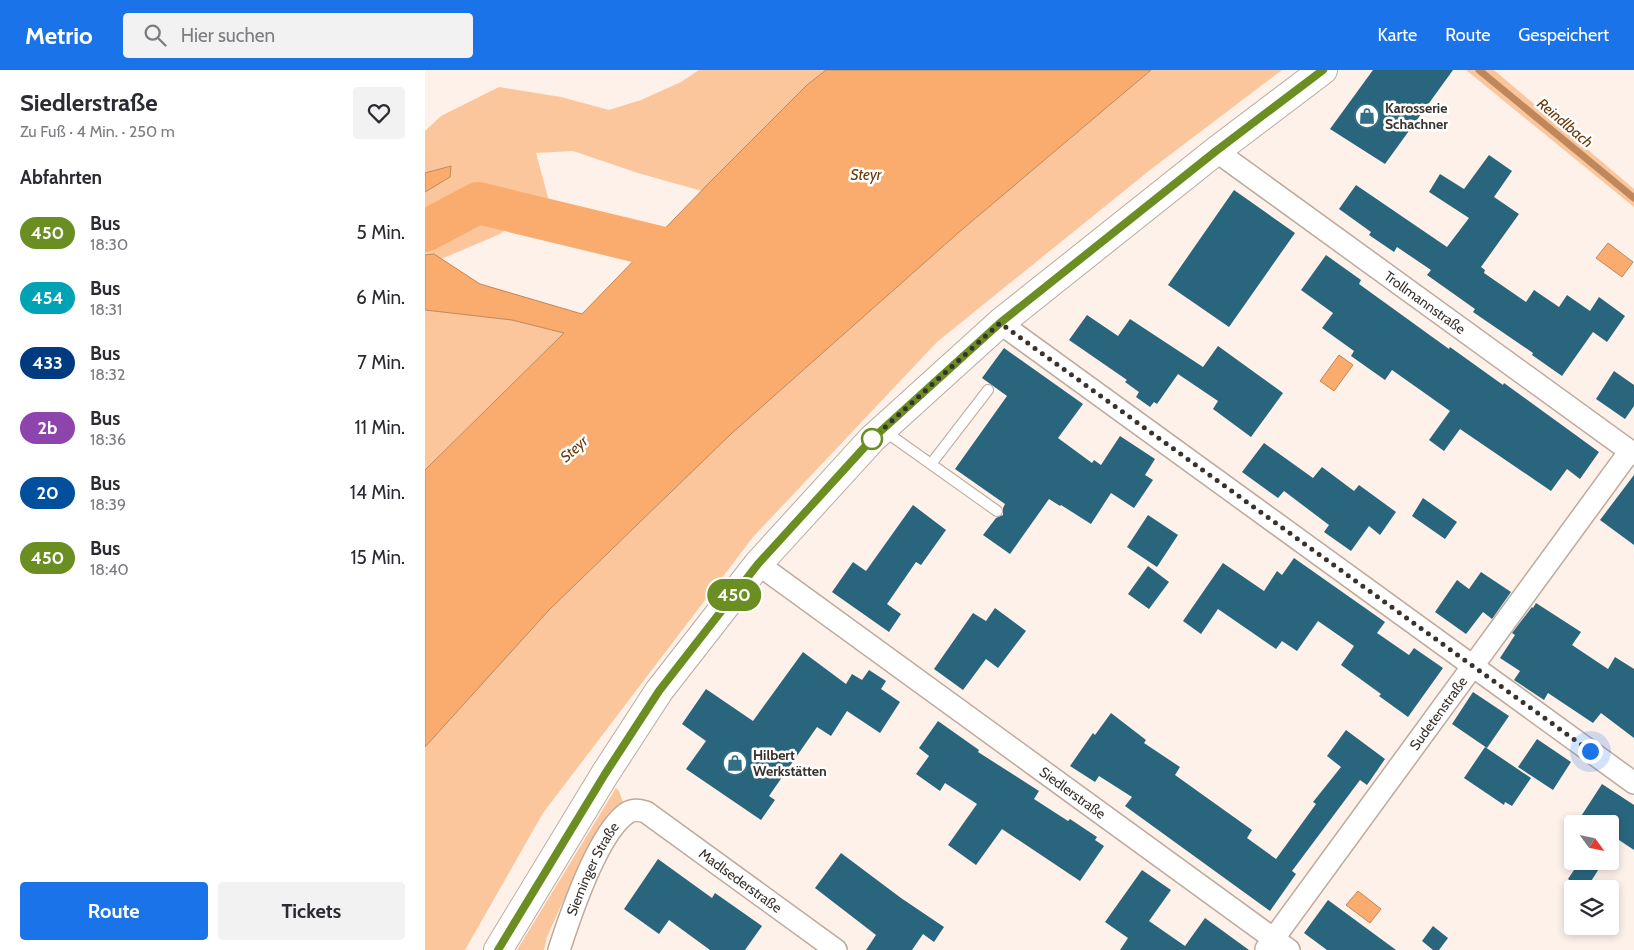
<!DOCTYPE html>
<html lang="de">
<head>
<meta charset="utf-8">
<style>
  body { margin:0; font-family:Cabin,sans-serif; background:#f2f2f3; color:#2b2b33; height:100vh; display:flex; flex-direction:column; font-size:19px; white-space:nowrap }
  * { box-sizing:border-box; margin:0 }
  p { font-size:16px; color:#7c7c81 }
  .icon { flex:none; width:28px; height:28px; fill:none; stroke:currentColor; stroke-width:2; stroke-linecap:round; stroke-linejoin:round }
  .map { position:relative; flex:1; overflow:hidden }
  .details { display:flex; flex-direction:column; background:#fff; width:425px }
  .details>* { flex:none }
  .badge { padding:0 10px; border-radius:16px; font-size:18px; line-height:32px }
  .needle { width:32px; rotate:123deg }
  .buttons { position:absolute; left:1139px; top:745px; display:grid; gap:10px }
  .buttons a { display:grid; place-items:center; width:55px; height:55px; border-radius:5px; background:#fff; box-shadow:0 2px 8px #0003; font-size:25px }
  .you { position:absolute; width:25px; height:25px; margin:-12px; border:4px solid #fff; border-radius:50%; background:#1a73e8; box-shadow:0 0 0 8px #1a73e833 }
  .map>.badge { position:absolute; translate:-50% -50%; box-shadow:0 0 0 2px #fff }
  h2 { padding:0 20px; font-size:19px; line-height:45px }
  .round { display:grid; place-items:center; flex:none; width:52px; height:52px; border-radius:5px; background:#f2f2f3 }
  .summary { display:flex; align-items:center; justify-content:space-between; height:85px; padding:0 20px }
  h1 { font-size:24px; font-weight:700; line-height:38px }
  .action { display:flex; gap:10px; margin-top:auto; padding:10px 20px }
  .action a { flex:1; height:58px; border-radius:5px; background:#1a73e8; color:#fff; font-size:20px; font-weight:700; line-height:58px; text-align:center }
  .action a+a { background:#f2f2f3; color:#2b2b33 }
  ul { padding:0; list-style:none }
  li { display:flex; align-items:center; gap:15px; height:65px; padding:0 20px }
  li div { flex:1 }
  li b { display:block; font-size:19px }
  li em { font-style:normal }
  li .badge { min-width:55px; font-weight:700; text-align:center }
  header { display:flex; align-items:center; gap:30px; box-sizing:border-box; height:70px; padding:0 25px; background:#1a73e8; color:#fff }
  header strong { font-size:24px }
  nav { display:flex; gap:28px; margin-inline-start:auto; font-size:18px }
  .search { width:350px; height:45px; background:#f2f2f3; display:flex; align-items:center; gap:12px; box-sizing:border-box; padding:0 18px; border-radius:5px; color:#7c7c81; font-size:19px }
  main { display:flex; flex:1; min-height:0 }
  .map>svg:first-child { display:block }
  .green { fill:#fcc69c }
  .water { fill:#f9ac6e; stroke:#bf875a }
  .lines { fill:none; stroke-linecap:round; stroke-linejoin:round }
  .stream { stroke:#bf875a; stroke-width:7 }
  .river { stroke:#f9ac6e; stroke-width:42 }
  .building { fill:#29667d }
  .service-casing { stroke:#bdaa9d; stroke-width:12 }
  .minor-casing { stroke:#bdaa9d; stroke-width:24 }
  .primary-casing { stroke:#bdaa9d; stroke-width:30 }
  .service { stroke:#fff; stroke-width:10 }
  .minor { stroke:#fff; stroke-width:21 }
  .primary { stroke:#fff; stroke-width:28 }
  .line-casing { stroke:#fff; stroke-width:11 }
  .line { stroke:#6b8e23; stroke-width:8 }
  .walk { stroke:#39322c; stroke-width:5; stroke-dasharray:0 9 }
  .stop-dot { fill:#fff; stroke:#6b8e23; stroke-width:2.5 }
  .labels { text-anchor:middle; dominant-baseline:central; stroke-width:5; stroke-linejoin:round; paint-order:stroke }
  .poi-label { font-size:14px; font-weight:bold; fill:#39322c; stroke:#fff; text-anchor:start }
  .street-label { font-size:14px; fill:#39322c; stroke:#fff }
  .water-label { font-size:15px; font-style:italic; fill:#6b3a08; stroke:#fff }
</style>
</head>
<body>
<header>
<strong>Metrio</strong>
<div class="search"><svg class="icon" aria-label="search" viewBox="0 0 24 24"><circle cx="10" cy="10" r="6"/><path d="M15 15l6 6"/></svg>Hier suchen</div>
<nav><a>Karte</a><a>Route</a><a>Gespeichert</a></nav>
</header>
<main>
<section class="details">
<div class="summary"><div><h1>Siedlerstraße</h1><p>Zu Fuß · 4 Min. · 250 m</p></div><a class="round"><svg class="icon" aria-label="heart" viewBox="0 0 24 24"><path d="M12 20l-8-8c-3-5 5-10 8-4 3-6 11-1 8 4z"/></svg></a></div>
<h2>Abfahrten</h2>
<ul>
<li><span class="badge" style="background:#6b8e23;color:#fff">450</span><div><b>Bus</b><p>18:30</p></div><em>5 Min.</em></li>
<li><span class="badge" style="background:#00a3b4;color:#fff">454</span><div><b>Bus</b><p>18:31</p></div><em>6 Min.</em></li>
<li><span class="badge" style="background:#003b80;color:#fff">433</span><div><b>Bus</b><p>18:32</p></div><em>7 Min.</em></li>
<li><span class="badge" style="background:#8e44ad;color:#fff">2b</span><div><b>Bus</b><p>18:36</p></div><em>11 Min.</em></li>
<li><span class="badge" style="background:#024f9e;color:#fff">20</span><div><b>Bus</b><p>18:39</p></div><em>14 Min.</em></li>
<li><span class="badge" style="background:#6b8e23;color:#fff">450</span><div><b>Bus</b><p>18:40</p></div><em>15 Min.</em></li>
</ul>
<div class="action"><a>Route</a><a>Tickets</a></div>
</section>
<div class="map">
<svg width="1209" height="880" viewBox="0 0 1209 880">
  <rect width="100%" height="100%" fill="#fdf1e9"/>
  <path class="green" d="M274,0H401L382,15L277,121L213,103L148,81L111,83L124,131L73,165L16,189L9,184L0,185V122L25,107V96L0,103V61L16,46L74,17L136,27L184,40L216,30L256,12Z
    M726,0H857L725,100L512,272L328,467L118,743L40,880H0V677L124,540L306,364L533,163Z
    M1041,0H1069L1209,119V137Z
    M0,240L87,250L139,263L0,400Z
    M191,718L194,721L198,732L180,758L149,821L139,829L122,867L119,880H92Z"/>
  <path class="water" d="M401,0H726L533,163L306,364L124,540L0,677V400L139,263L87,250L0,240V185L9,184L55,214L157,244L284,113L382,15Z
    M26,96L25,107L0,122V103Z
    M1183,173L1208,192L1197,207L1171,188Z
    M914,285L928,295L909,321L895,311Z
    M933,821L956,839L945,853L921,835Z"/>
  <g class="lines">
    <path class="stream" d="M1054,0L1209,128"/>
    <path class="river" d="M0,161L53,133L280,188"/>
  </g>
  <path class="building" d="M948,0H1028L960,94L905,59Z
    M1064,85L1087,101L1069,127L1094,144L1056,197L1060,200L1059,203L1101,232L1109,220L1134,237L1142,225L1165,241L1174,227L1200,246L1182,272L1168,262L1137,306L1107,285L1108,283L1048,242L1050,239L1002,205L1006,200L972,177L969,182L944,165L946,162L914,139L931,115L1022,177L1044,148L1004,122L1015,104L1039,119Z
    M809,120L870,163L804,257L743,215Z
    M901,185L936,210L934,214L1024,279L1025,277L1078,315L1079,313L1174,382L1155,409L1142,399L1126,421L1035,359L1019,381L1004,370L1025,341L967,300L960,310L926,286L929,281L897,258L908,243L876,220Z
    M662,245L693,266L705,249L778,297L793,276L858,323L826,367L788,339L793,331L753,304L732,334L729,332L725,337L711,327L714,322L700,312L702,310L644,270Z
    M579,278L658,334L633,368L667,393L669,390L676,395L695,366L730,389L720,405L728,410L709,438L686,423L666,454L636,435L635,436L624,429L585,484L558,465L571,448L578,445V438L580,434L530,399L582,326L557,308Z
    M1189,301L1209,315V336L1200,349L1171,329Z
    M839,373L888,408L897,397L929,421L934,415L971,442L955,465L944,456L926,481L899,462L904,455L859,421L853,428L817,402Z
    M1209,405V475L1175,450Z
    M998,428L1032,452L1020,469L987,446Z
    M488,435L521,460L496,495L491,492L462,534L476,544L464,562L407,522L428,492L441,501Z
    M723,445L753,465L732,497L702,477Z
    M869,488L960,552L952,563L984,585L989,578L1018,598L983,647L954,626L956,624L916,595L929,576L893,551L872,581L857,571L851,579L793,539L776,564L758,551L798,493L839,521L852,501L857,505Z
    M723,496L744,512L724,539L703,524Z
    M1056,502L1086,522L1067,549L1058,542L1041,564L1010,542L1032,510L1044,519Z
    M1111,533L1156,562L1147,575L1183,599L1190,587L1209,599V668L1176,643L1168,653L1123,623L1119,630L1089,610L1095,601L1075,588L1090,565L1087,563L1107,537L1108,538Z
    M570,538L601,561L573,598L561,589L538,620L509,599L548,543L561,551Z
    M378,582L421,614L427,604L437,610L444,600L461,611L456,619L475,632L455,663L422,641L406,666L392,657L344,726L350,730L336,750L261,699L281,671L257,654L281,619L328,651Z
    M1048,622L1084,646L1062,678L1027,654Z
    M686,643L721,670L719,673L755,697L750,705L827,760L822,768L851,789L891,734L888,732L916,697L902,686L921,660L960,689L942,715L935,710L867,801L871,804L845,841L700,736L707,727L674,706L670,712L645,696L668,663L670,665Z
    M513,651L554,680L553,682L614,721L609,729L643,751L645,749L672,767L670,770L679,776L655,811L577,759L551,795L523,775L552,734L520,713L515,721L491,704L504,686L494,678Z
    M1112,669L1146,692L1128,720L1093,697Z
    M1060,677L1106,708L1087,736L1080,732L1079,735L1039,708Z
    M1177,714L1209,735V780L1185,764V754H1151Z
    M416,783L476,828L519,857L509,872L498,864L487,880H441L451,865L390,818Z
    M233,789L287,828L290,823L337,856L320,880H285L244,850L234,864L199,839Z
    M1155,791H1179L1161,819H1157L1143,809Z
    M717,800L746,820L724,851L760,876L780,848L824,880H695L703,868L680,852Z
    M903,830L971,880H902L879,863Z
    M1008,856L1023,868L1014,880H1008L997,871Z"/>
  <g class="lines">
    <defs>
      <path id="service" d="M458,360L572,441
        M506,394L563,320"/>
      <g id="minor">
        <path id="s1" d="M791,81L1209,384"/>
        <path d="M575,253L1209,713"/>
        <path id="s2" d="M333,494L864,880"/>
        <path id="s3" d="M841,879L1205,381"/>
        <path id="s4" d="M134,880C145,846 173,763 202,743C208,739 214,740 221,742L411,880"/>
      </g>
      <path id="primary" d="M73,880L180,704L234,621L333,494L447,369L575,253L791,81L898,0"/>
    </defs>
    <use href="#service" class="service-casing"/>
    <use href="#minor" class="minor-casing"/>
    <use href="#primary" class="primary-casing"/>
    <use href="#service" class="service"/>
    <use href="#minor" class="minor"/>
    <use href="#primary" class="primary"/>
  </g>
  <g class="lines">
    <defs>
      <path id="line" d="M73,880L180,704L234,621L333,494L447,369L575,253L791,81L898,0"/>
    </defs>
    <use href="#line" class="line-casing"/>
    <use href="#line" class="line"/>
    <path class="walk" d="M447,369L575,253L1165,681"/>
  </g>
  <defs>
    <symbol id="shop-ring" viewBox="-11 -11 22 22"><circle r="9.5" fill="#fff" stroke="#326f86" stroke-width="1.5"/><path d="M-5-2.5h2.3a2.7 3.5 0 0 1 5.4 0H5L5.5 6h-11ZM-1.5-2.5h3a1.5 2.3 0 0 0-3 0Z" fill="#326f86"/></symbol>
  </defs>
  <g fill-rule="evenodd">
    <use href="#shop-ring" x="928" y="32" width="28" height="28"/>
    <use href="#shop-ring" x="296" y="679" width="28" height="28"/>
  </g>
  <circle class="stop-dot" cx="447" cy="369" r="10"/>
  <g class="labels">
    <g class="poi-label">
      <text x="960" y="38">Karosserie<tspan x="960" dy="16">Schachner</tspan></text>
      <text x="328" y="685">Hilbert<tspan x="328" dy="16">Werkstätten</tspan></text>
    </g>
    <g class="street-label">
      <text stroke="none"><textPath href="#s1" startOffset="258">Trollmannstraße</textPath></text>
      <text stroke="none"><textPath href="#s3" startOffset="292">Sudetenstraße</textPath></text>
      <text stroke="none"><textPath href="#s2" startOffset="389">Siedlerstraße</textPath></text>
      <text stroke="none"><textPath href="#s4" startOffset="88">Sierninger Straße</textPath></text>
      <text stroke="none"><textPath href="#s4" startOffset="291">Madlsederstraße</textPath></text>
    </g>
    <g class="water-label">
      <text transform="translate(1140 53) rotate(40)">Reindlbach</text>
      <text x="441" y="105">Steyr</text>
      <text transform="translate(149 379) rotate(-42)">Steyr</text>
    </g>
  </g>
</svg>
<div class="buttons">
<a><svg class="needle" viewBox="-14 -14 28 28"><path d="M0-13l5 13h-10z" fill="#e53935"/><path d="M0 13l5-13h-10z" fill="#7c7c81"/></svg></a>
<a><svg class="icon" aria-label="layers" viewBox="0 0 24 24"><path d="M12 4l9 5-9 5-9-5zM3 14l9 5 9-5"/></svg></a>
</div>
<div class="you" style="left:1165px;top:681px"></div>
<b class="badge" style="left:309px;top:525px;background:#6b8e23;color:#fff">450</b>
</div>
</main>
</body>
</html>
